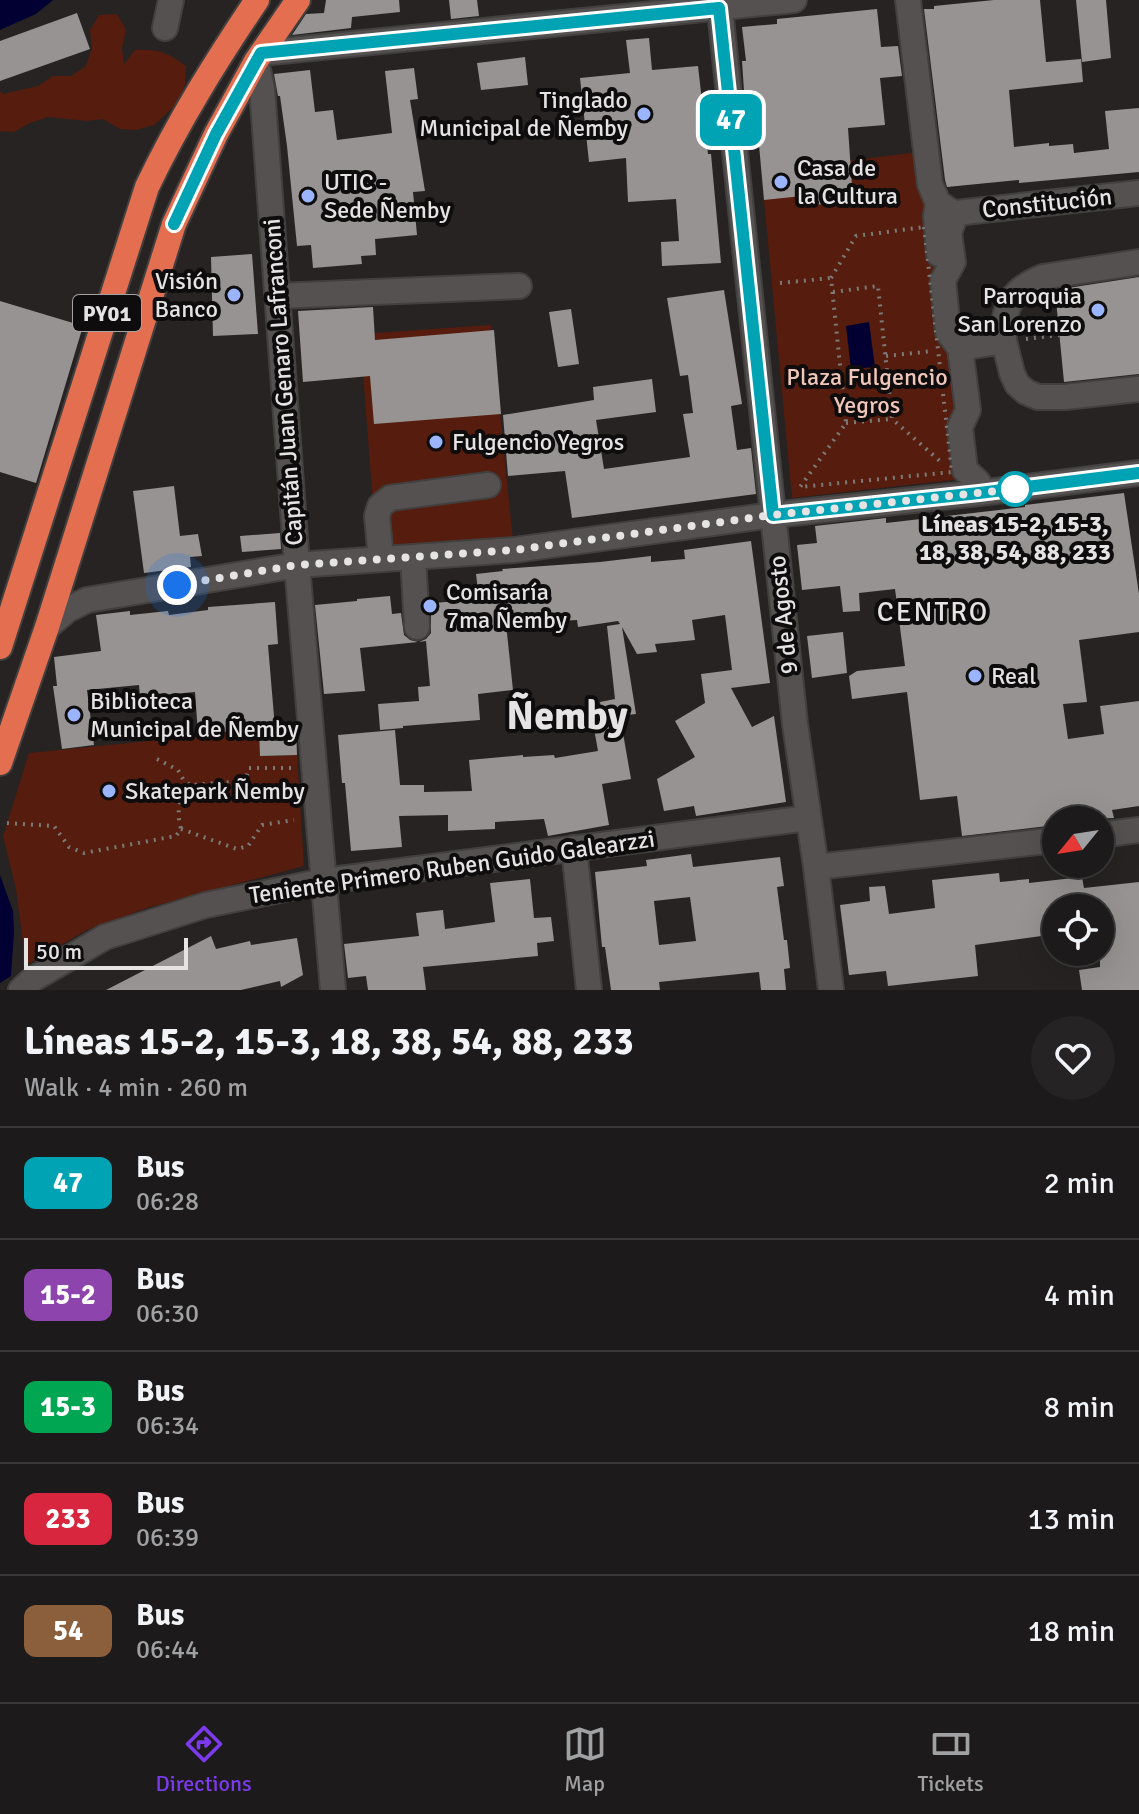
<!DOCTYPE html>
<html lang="en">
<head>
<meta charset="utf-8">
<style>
  body { margin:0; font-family:Signika,sans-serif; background:#252323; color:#f1f3f6; height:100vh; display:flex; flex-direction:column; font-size:30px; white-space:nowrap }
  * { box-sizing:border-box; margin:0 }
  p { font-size:26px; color:#a0a1a2 }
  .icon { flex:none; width:44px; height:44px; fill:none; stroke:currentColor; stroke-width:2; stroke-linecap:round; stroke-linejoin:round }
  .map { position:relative; height:990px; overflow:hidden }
  .panel { display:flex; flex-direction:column; background:#1c1a1a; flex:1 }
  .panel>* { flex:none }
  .badge { padding:0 16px; border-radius:12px; font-size:28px; line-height:52px }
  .needle { width:52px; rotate:240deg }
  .controls { position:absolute; left:1042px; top:806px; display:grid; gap:16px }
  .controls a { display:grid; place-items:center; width:72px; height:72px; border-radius:50%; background:#1c1a1a; box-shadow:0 8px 32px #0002,0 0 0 2px #3a3839; font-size:40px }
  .scale { position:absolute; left:24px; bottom:20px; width:164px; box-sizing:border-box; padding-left:8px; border:4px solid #e5e3e3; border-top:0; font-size:22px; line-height:28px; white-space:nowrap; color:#e5e3e3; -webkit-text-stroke:6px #0e0c0c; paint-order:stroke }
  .you { position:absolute; width:40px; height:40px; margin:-20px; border:6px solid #fff; border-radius:50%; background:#1a73e8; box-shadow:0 0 0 12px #1a73e833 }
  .map>.badge { position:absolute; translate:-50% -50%; box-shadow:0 0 0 4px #fff }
  .round { display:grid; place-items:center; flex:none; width:84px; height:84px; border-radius:42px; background:#252323 }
  .summary { display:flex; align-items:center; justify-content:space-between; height:136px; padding:0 24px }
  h1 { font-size:38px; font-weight:700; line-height:60px }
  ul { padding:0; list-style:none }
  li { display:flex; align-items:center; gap:24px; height:112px; padding:0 24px; border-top:2px solid #3a3839 }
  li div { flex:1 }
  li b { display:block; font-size:30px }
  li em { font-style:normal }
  li .badge { min-width:88px; font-weight:700; text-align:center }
  .menu { display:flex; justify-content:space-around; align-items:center; height:112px; border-top:2px solid #3a3839; background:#1c1a1a; font-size:22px; color:#a0a1a2 }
  .menu a { display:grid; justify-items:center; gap:4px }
  .menu .on { color:#7c3aed }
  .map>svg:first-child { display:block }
  .green { fill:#561c0d }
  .water { fill:#020032 }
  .building { fill:#979392; fill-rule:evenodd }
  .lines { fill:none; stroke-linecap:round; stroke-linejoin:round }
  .minor-casing { stroke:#42403f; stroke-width:28 }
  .highway-casing { stroke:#42403f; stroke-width:28 }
  .path { stroke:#7c7a79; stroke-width:4; stroke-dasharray:2 6; stroke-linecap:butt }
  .minor { stroke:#555151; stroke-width:24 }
  .highway { stroke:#e36e50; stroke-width:24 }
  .line-casing { stroke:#fff; stroke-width:18 }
  .line { stroke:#00a3b4; stroke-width:12 }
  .walk { stroke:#e5e3e3; stroke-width:8; stroke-dasharray:0 14.4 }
  .poi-dot { fill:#9ab5fd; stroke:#0e0c0c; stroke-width:3 }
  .stop-dot { fill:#fff; stroke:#00a3b4; stroke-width:4 }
  .labels { text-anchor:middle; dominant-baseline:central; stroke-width:8; stroke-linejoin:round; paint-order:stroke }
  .shield { fill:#0e0c0c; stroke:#a4a2a2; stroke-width:2 }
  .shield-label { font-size:22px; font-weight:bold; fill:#e5e3e3 }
  .poi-label { font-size:24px; fill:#e5e3e3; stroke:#0e0c0c; text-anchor:start }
  .street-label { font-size:24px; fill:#e5e3e3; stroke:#0e0c0c }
  .park-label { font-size:24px; fill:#f1c6ba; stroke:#0e0c0c }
  .stop-label { font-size:24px; font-weight:bold; fill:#e5e3e3; stroke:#0e0c0c }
  .quarter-label { font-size:28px; letter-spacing:2px; fill:#e5e3e3; stroke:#0e0c0c }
  .town-label { font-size:40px; font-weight:bold; fill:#e5e3e3; stroke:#0e0c0c }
</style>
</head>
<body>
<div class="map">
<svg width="1139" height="990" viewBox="0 0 1139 990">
  <rect width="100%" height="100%" fill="#262322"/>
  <path class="green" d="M117,14L126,30L122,48L124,64L135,50C158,49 167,52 186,66L185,84L179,102L154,125L136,130L120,129L103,119L87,121L48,117L30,123L14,132L0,131V91L3,94L38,86L53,76H71L86,66L92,48L90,30L99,15Z
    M926,151L962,479L792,498L764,200L799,167Z
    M491,325L514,550L377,556L360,334Z
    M259,730L261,756L297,755L304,866L147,908L87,930L23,967V944L16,889L3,836L29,753Z"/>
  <path class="water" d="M53,0L36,14L0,30V0Z
    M869,322L875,367L851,369L846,326Z
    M0,875L13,911L14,932L11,976L0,983Z"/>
  <path class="building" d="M326,0H399L400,12L352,17L351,28L292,35L306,14L324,13Z
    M449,0H477L479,16L451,19Z
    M994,0H1040L1046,62L1081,59L1083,82L1009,90L1014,147L1049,143V146L1073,144L1074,153L1109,149L1105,111L1139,108V172L1019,183V180L947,187L945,180L924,9H934V6Z
    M1076,0H1106L1111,58L1082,62Z
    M877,9L881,47L898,46L902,76L880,78L885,125L848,128L853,201L804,206L802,196L764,200L754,90L744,91L742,61H746L742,27L777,24V19Z
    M77,13L90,49L0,81V41Z
    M649,38L652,70L698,66L708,154H711L721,263L662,266L661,242L679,241L676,199L628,202L626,158L589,162L580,78L630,73L626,40Z
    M525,57L528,85L481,90L477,63Z
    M414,68L418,99L410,100L425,191L413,192L417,235L375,239L376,255L361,256L362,264L313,268L311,245L297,246L287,146L280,96H278L274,74L310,70L315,112L333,110L337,140L392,133L385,71Z
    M252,254L258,334L213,336L211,257Z
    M1139,277V374L1064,382L1055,290Z
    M724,290L742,404L731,406L737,450L751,448L756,494L572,518L565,471L508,476L503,415L594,400L593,387L652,379L656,412L596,420L604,469L690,457L683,414L693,413L688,375L680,376L667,298Z
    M0,301L83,326L36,483L0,472Z
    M373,307L375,340L494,330L501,414L374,424L370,376L303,382L298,311Z
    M571,309L579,364L558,367L549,312Z
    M174,486L180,536L198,534L202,556L190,557L191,567L144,573L133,491Z
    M1124,493L1139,594V632L1079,640L1087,702L1063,704L1068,739L1104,734L1100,706L1139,701V806L1112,810L1114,818L1056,820V825L962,836L957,796L920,800L907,692L852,699L849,676L857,671L905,666L895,589L859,593L860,611L843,612L840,586L802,590L797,545L817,543L815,526L886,518V523L1025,507V505Z
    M280,533L281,549L242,552L240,536Z
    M751,541L770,683L731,688L752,727L774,716L786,802L696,816L694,806L664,811L657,779L695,757L675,721L705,703L701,674L732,670L725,615L692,620L695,640L655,644L657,652L637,654L622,627L636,714L620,716L631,779L602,784L609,825L548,836L544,819L495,822V829L448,831V815L399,816L402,847L351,851L345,783H342L338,735L395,730L400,785H424V792L472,791L469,760L523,755V757L554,755L555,758L598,751L593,723L603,721L600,702L615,699L607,626L620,624L618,621L578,627L577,620L506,624L513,690L478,694L480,720L403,726V728L380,730L378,704L419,701L418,687L430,686L426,641L419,642L426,639L431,633V611H434V603L479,599L476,574L503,571L502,569L600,562L651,556V562L685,559L684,550Z
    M390,596L392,614L401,613L404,635L410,640L418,642L360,648L365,691L324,694L315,605L357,601V599Z
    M275,602L278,644L268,645L275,728L296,726L297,755L260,756L259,729L198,734L195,692L140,697L139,685L87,690L94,745L62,749L53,686H57L54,657L101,651L96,615L130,611V615L168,611L169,615L208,610V607Z
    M843,632L847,673L812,678L807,636Z
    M691,854L693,867L780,857L784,886L777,887L784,940H787L790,968L784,969L786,990H761L759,972L659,982L660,990H611L605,947H602L595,872L647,866L646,860ZM690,897L696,941L659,945L654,901Z
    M999,873L1000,882L1029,879V883L1082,877L1084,888L1139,882V990H1082L1079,970L1100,967V908H1056V934L975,945L978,976L888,986L886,971L849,975L840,905L870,901L869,887L885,886L889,914L935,908L932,880Z
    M530,879L534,918L551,917L554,941L537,943L538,956L423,967L426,990H368L366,976L348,978L344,944L419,936L416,913L443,910L445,929L495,922L490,883Z
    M211,936L216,949L250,941L251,945L297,938L303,975L281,987L280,981L241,990H106Z"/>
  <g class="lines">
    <defs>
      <path id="minor" d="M719,0L795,724L816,867L831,990
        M908,0L930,184L938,203L950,211
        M165,28L171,0
        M261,53L794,0
        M256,61L262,88L297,565L333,990
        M938,203L936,216L939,254
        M956,213L949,233L953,262L943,280L948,332L960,348L968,410L960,427L965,470L978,482L979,493
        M956,213L1139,193
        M277,296L519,286
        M1004,341C1002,307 1011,290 1043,277L1139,262
        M960,348L1004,341L1012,373L1017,384L1026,392L1038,397H1065L1139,389
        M413,557L417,627
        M381,559L377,516L380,506L390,498L488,485
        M47,627L67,610L87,600L297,565L514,550L773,515L979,493L1139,473
        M1100,835L1139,830
        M574,848L589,990
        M816,867L1056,840
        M21,990L33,979L105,937L206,905L324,881L808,818"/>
      <path id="highway" d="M0,647L147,187C179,120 216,61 257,0
        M0,763L47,627L174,224L216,134L256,61L298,0"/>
    </defs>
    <use href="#minor" class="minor-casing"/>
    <use href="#highway" class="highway-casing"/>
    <path class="path" d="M924,227L952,472L800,487L846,423L831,278L856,236Z
      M780,283L831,278
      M833,292L878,286L892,419L941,462
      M1026,339L1059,335
      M886,356L933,351
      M846,423L891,419
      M157,759L178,770L183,779L190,785L245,781L249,768H291
      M7,823L54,826L69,847L84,853L176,836L181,829C176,811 179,799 190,785
      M181,829L237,849L248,846L262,825L294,820"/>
    <use href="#minor" class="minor"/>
    <use href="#highway" class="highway"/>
  </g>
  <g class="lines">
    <defs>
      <path id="line" d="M174,224L216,134L261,53L719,8L773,515L979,493L1139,473"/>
    </defs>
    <use href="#line" class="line-casing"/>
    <use href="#line" class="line"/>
    <path class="walk" d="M177,585L297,565L514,550L773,515L1015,489"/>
  </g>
  <g class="poi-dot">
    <circle cx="644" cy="114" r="8"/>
    <circle cx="781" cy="182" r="8"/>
    <circle cx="308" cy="196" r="8"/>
    <circle cx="234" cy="295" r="8"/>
    <circle cx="1098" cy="310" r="8"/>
    <circle cx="436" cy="442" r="8"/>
    <circle cx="430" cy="606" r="8"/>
    <circle cx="975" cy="676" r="8"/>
    <circle cx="74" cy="715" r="8"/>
    <circle cx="109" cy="791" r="8"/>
  </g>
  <circle class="stop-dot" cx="1015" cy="489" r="16"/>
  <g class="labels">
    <rect class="shield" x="73" y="295" width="68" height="36" rx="6"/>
    <g class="shield-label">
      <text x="107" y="313">PY01</text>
    </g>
    <g class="poi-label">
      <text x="628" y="100" text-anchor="end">Tinglado<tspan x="628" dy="28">Municipal de Ñemby</tspan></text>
      <text x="797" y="168">Casa de<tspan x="797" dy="28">la Cultura</tspan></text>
      <text x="324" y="182">UTIC -<tspan x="324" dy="28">Sede Ñemby</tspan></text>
      <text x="218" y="281" text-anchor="end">Visión<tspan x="218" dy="28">Banco</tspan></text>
      <text x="1082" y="296" text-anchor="end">Parroquia<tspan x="1082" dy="28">San Lorenzo</tspan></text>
      <text x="452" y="442">Fulgencio Yegros</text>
      <text x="446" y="592">Comisaría<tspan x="446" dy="28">7ma Ñemby</tspan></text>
      <text x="991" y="676">Real</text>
      <text x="90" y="701">Biblioteca<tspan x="90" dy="28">Municipal de Ñemby</tspan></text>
      <text x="125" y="791">Skatepark Ñemby</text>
    </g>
    <g class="street-label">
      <text transform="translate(1047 203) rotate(-6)">Constitución</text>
      <text transform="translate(283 382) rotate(-94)">Capitán Juan Genaro Lafranconi</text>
      <text transform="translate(783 615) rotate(-96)">9 de Agosto</text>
      <text transform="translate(452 867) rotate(-8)">Teniente Primero Ruben Guido Galearzzi</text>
    </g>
    <g class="park-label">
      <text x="867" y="377">Plaza Fulgencio<tspan x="867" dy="28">Yegros</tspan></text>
    </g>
    <g class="stop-label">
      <text x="1015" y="524">Líneas 15-2, 15-3,<tspan x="1015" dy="28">18, 38, 54, 88, 233</tspan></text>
    </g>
    <g class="quarter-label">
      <text x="933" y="612">CENTRO</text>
    </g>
    <g class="town-label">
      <text x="567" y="716">Ñemby</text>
    </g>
  </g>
</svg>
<div class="controls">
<a><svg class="needle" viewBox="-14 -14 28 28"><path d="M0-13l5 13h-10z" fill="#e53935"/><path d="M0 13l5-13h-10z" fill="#a0a1a2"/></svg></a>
<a><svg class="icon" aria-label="locate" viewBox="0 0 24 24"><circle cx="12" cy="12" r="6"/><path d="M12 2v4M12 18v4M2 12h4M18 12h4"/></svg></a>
</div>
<div class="scale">50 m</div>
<div class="you" style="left:177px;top:585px"></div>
<b class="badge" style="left:731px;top:120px;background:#00a3b4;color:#fff">47</b>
</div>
<section class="panel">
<div class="summary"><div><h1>Líneas 15-2, 15-3, 18, 38, 54, 88, 233</h1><p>Walk · 4 min · 260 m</p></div><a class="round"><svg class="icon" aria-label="heart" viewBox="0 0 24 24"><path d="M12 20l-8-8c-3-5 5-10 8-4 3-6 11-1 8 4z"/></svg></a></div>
<ul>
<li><span class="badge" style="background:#00a3b4;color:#fff">47</span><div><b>Bus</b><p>06:28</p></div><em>2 min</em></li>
<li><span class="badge" style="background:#8e44ad;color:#fff">15-2</span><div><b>Bus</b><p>06:30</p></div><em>4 min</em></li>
<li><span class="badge" style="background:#00a651;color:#fff">15-3</span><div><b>Bus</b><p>06:34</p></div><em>8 min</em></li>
<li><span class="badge" style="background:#d7263d;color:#fff">233</span><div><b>Bus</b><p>06:39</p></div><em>13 min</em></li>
<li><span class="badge" style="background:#8b5e3c;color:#fff">54</span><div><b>Bus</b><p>06:44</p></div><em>18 min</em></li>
</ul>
</section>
<nav class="menu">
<a class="on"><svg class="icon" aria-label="directions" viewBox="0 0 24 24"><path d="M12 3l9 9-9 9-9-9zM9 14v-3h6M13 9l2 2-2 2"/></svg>Directions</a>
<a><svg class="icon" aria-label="map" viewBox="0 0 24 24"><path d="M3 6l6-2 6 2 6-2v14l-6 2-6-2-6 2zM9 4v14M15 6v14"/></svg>Map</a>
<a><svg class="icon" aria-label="tickets" viewBox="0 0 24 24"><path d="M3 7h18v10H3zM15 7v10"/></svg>Tickets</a>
</nav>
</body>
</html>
